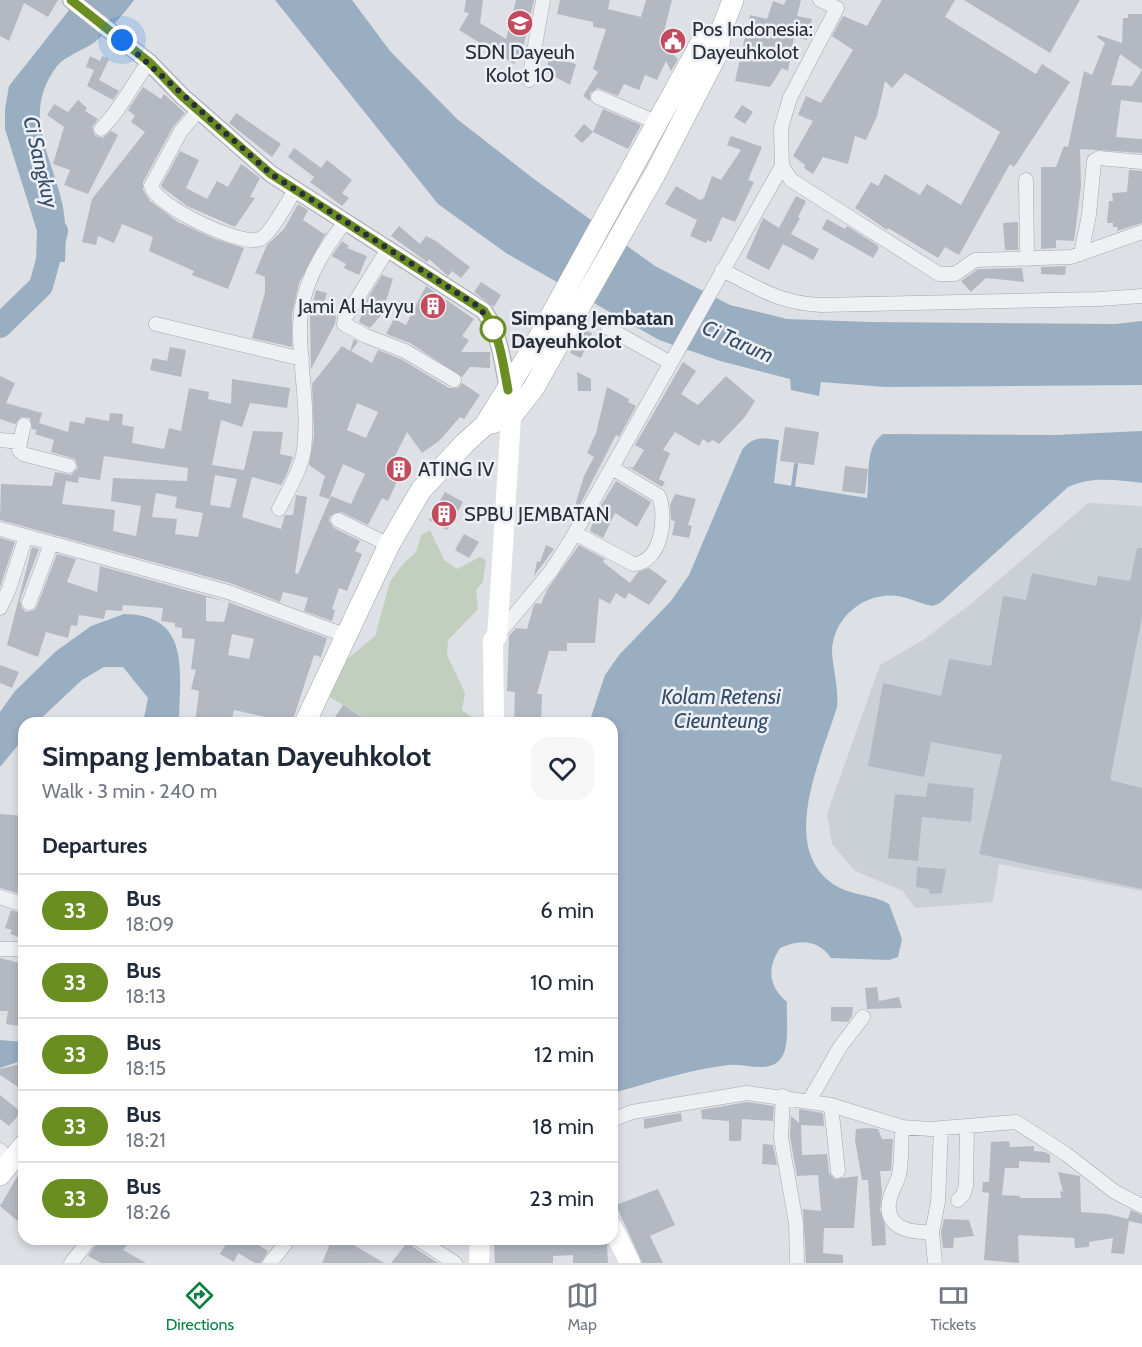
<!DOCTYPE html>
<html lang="en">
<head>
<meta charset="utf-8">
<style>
  body { margin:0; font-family:Cabin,sans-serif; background:#f6f6f7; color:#1f2937; height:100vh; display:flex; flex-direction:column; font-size:22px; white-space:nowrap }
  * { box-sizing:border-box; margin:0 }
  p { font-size:20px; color:#747a83 }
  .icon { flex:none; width:33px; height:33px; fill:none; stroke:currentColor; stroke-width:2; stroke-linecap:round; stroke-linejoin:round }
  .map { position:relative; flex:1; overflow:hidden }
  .sheet { position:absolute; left:18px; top:717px; width:600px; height:528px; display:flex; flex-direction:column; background:#fff; border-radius:18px; box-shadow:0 3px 9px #0003 }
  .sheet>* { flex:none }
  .badge { padding:0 12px; border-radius:20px; font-size:21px; line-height:39px }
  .you { position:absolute; width:30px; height:30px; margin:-15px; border:4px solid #fff; border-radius:50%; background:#1a73e8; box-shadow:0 0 0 9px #1a73e833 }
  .map>.badge { position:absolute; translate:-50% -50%; box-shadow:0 0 0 3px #fff }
  h2 { padding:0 24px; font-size:22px; line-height:54px }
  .round { display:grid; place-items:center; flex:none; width:63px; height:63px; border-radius:18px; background:#f6f6f7 }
  .summary { display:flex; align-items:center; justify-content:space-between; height:102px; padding:0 24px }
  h1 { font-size:28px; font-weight:700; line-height:45px }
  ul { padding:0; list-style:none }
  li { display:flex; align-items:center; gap:18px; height:72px; padding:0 24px; border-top:2px solid #e0e1e3 }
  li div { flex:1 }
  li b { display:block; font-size:22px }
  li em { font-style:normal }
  li .badge { min-width:66px; font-weight:700; text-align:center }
  .dock { display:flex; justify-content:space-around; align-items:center; height:84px; border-top:2px solid #e0e1e3; background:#fff; font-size:16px; color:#747a83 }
  .dock a { display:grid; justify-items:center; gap:3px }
  .dock .selected { color:#0b8043 }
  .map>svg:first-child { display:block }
  .built { fill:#cbcfd6 }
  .green { fill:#c2cebe }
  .water { fill:#9aaec2 }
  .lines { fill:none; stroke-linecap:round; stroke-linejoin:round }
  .stream { stroke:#9aaec2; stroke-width:4 }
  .river { stroke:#9aaec2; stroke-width:24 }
  .building { fill:#b4b9c1; fill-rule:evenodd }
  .minor-casing { stroke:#a3a7ae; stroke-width:15 }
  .tertiary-casing { stroke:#a3a7ae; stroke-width:18 }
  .primary-casing { stroke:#9da4af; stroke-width:22 }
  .minor { stroke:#eff0f4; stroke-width:14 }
  .tertiary { stroke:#eff0f4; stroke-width:16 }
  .secondary { stroke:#fff; stroke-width:20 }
  .primary { stroke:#fff; stroke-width:21 }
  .line-casing { stroke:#fff; stroke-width:14 }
  .line { stroke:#6b8e23; stroke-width:9 }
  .walk { stroke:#282e3a; stroke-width:6; stroke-dasharray:0 10.8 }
  .stop-dot { fill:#fff; stroke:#6b8e23; stroke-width:3 }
  .labels { text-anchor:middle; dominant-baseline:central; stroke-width:5; stroke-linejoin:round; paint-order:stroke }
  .poi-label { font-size:20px; fill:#282e3a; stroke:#eceff3; text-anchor:start }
  .stop-label { font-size:20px; font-weight:bold; fill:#282e3a; stroke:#eceff3; text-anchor:start }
  .water-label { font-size:21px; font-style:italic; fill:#364d69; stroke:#eceff3 }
</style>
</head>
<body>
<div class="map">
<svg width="1142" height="1263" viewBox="0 0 1142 1263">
  <rect width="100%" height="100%" fill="#dde0e5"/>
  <path class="built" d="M1088,503L1142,506V891L999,864L993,902L915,908L903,891L855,871L832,844L827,814L880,665L923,640L972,603Z"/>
  <path class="green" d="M430,530L444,560L457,569L480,557L486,560L483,582L476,590L478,609L448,640L447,655L465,693L462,710L479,723H373L328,696L345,661L375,636L390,582L403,564L416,552L421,535Z"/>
  <path class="water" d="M77,0H134C124,14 109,30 96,41C85,50 66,55 57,66C20,115 53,156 63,207C66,225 66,243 65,262L36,261L37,231L5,129V109L9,86Z
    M275,0H352L390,51L457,119L534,179L655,266L730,305L787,319L869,322L1115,324L1142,321V385L885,387L821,382L819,396L791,390L790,379L720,361L659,340L506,253L438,204Z
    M1142,431V483C1116,480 1093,476 1068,487L940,603L933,606C921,604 910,598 898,596C865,591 832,618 832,652C833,670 839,688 837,707C822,757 778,846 833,884C851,896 872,894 889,904L902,939L898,957L889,960L831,958C818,939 799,939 780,948C767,968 768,986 787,1002C786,1017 790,1044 782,1057C770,1075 746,1063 729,1065C691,1069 653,1082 616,1092L612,1083V723H589L605,675L619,655L671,601L689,575L742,450C753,436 762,438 779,440L774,483L867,498C870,477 864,447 883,434L1055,435Z
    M124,614C193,615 179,674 179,723H143L148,698L123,667H104L82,680L36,723H24V738L0,767V712L15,691L55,652L91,626Z
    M0,1040L24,1042V1060L0,1068Z"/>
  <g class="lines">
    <path class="stream" d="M793,486L796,465
      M612,1183L613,1185"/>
    <path class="river" d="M0,326L41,286L56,231"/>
  </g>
  <path class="building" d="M0,0H58L48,17L24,3L9,41L0,36Z
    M466,0H483L480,23L506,39L516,0H534L522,52L514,64L459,30L469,13L464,12Z
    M560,0H610L608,9L641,17L646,0H672L661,43L678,59L671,71L666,61L657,80L645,75L639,90L624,84L618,96L598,88L590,93V101L583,96L598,72L593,69L606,29L593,27V22L557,14Z
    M786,0H801L797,16L812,19L807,40L794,37L788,71L782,68L770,87L735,81L750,15L767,19L773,1L784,5Z
    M882,0H955L945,17L1036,74L1042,64L1070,82L1014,167L1010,164L959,255L945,247L938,258L888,228L887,230L855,208L871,182L878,186L885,174L920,195L927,184L961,205L1000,132L905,73L892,88L885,81L877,116L866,140L855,136L848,164L823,157L813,174L804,168L805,165L793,156L813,121L798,115L806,96L821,103L853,50L832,36L843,16L867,26Z
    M964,0H1080L1050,53Z
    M1128,14H1142V103L1121,100L1116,137L1142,139V153L1080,149L1081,186L1074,241L1056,240V248L1041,249V167H1056L1064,146L1068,147L1084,71L1092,75L1105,43L1097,37L1098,35L1122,43L1123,18H1128ZM1120,54L1142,70L1132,86L1111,85Z
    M90,56L100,61L102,56L109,59L99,80L119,91L113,100L87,86L94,70L86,67Z
    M549,57L576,64L570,85L546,72Z
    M143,87L161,99L164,94L185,113L173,127L143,182V190L150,201L178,222L215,239L244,248L228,289L192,275L194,271L149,251L153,237L122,224L114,243L98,236L96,245L82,242L92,199L145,132L131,122L135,116L128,110Z
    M78,100L87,108L85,111L98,119L92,127L95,136L103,138L111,131L118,135L88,194L64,185L70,170L53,164L64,127L47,115L54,104L68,112Z
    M742,105L753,112L745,124L734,117Z
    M603,109L641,125L628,149L593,132Z
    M236,113L281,144L272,157L229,123Z
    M584,124L593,132L582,143L574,136Z
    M731,136L762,147L748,180L754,182L735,222L722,217L711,242L708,240L706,243L690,236L697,220L665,204L676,186L700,200L704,198L712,176L721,180L741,150L727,145Z
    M294,148L321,168L327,160L352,180L342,193L349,198L342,206L310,182L314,177L288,157Z
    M180,151L199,160L186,188L207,199L217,181L228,187L241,164L260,178L250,197L255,198L235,227L187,206L163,188L161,186Z
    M1129,170L1142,171V223L1117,231L1118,227H1113V223H1107L1109,201H1113L1112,193L1127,192Z
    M796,196L806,201L798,217L800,218L791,234L819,249L813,260L783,244L769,270L746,258L763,218L779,228Z
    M298,204L308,210L303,220L324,234L327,231L299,283L292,314V347L252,338L265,292V277L255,273L267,245L284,229Z
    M827,219L845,229L847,226L877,245L879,248L873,258L822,229Z
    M1018,222V250H1005L1003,223Z
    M399,226L420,244L426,236L436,241L470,267L461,278L452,271L448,276L429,259L427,262L391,236Z
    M342,241L349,246L347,248L367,256L359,275L344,268L346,264L332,256Z
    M1066,266L1065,275L1041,274V267Z
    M1022,268L1024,282L986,278L971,292L961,281L978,269Z
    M382,275L393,279L382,314L370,328L359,322L363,310L361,309Z
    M481,282L501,295L494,307L474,292Z
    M426,286L474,319L462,336L469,340L461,352H490V368L470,367L462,377L410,343L386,334L394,319L406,325Z
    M316,290L327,293L322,309L336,316L335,324L311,369L310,316Z
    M582,329L592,333L581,358L570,353Z
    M354,339L358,342L351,351L372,363L378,350L401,359L449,388H458L462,383L480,395L464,419L460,417L439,441L422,453L407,432L395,456L409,463L400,480L398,479L388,501L382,498L368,525L341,512L330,516L329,521L334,528L360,541L355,551L362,554L347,591L339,588L332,609L335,610L332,621L304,611L308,598L283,592L280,602L230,583L0,520L1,484L52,486L55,472L71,475L78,468L75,459L51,452L54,440L35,434L37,430L32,429L30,418L21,417L15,424L0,419V376L15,383L6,403L42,413L39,423L68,432L70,421L84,424L86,417L109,421L110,413L123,414L122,425L134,427L132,443L164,449L169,428L181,431L189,388L209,392L208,399L231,404L232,379L290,388L287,408L250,403L242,427L221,420L212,465L244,470L253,431L283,432L280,454L293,457L286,476L281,485L252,477L242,517L281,529L285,515H293L296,495L307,497L295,573L298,574L331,496L351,504L365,474L343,464L329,499L319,496L325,476L309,465L314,435L312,384L342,346L350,351ZM357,403L378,412L366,438L347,430ZM104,456L188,468L187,481L113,478L111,501L141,506L136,536L113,531L115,510L62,504L66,481L78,483L79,477L100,480ZM215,475L237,479L230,508L210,505ZM156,493L177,497L175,508L203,513L198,537L175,534L177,519L152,517Z
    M170,347L186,350L181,377L150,370L153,358L167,361Z
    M683,362L696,371L681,394L698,405L726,376L755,401L745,417L719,444L713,440L708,443L703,439L699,446L675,432L663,450L670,453L659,479L665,482L662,487L627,466L633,468L644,450L635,445Z
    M577,372L591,379V391H578Z
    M607,387L629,399L628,402L636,406L619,437L616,435L579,507L575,506L584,476L594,457L587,453L596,433Z
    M785,427L819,432L814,465L780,461Z
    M845,466L868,469L865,494L842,491Z
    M616,481L651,502L637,527L615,513L603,538L590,531L595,515Z
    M445,492L463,502L447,530L429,520Z
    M675,494L696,499L688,525L692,526L689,538L672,535L675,521L671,520L670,505Z
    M464,534L479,542L469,558L455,550Z
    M0,538L15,542L0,587Z
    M546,545L554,549L534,576L537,561L540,562Z
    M579,545L605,559L603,562L630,583L638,572L649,568L667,581L649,605L629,593L625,599L616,593L610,604L599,598L595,643H567V651H549L537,694H542L541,723H514L515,692L507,691L509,636L516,628L527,629L534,605L537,603L541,604L547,590Z
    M32,547L39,549L20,600L22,608L26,612L34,610L37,606L57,554L76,559L67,582L97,592L100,566L225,601L327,638L321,657L314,655L292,723H271L264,721L266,717L234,710L231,723H195L199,691L191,689L196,670L191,669L195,639L182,638V628L175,627V623L161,621L163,608L123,605L122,611L106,610L104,619L79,615L77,626L71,625L68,638L46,632L38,657L7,645ZM206,597L229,602L224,622L206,621ZM232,634L254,639L249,659L228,655Z
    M1137,548H1142V617L1110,780L1142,788V889L979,854L1002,755L931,742L924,777L868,766L883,683L941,696L949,659L991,666L1003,596L1026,600L1032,573L1096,586L1098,576L1130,581Z
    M0,665L19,672L12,688L0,683Z
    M343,705L371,723H331Z
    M928,783L974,788L971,822L922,817L918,861L888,858L895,794L926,797Z
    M0,814L24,816V895L0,888Z
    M917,867L946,869L942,893L934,894L929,893V889L916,887Z
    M11,910L24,914V939L10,934L12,930L5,928Z
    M0,958L24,964V1027L6,1024L8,1011H0Z
    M877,987L879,1001L899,997L902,1008L867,1009L865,988Z
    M831,1007H853L852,1016L848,1022L831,1021Z
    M24,1063V1091L0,1075V1069Z
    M0,1095L21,1112L9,1126L0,1119Z
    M747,1102L774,1106L773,1121L742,1119L741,1141H729V1121L702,1119L701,1110Z
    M799,1109L823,1113L824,1126L801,1125L802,1155L827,1154L829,1173L835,1179L858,1176L854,1228H824L823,1253L843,1255V1263H806L803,1209L821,1211L818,1175L797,1176L790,1137L791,1116L799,1123Z
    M681,1113L682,1121L644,1129V1119Z
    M867,1128L878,1129L882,1139H893L891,1171H880L882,1193L880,1210L885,1225L886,1245L872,1246L868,1180H862L855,1140L856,1129Z
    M1009,1141L1010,1147L1034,1146V1151L1045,1152L1050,1155V1163L1019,1161V1168H1005L1002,1195L1020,1196V1198H1061L1060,1191L1063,1192L1058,1172L1080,1176L1081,1212L1108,1214L1128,1219L1131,1210L1142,1215V1224L1129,1221L1124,1254L1111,1253L1113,1238L1089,1242V1247L1075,1248L1074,1238L1020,1235L1018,1236L1019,1263L984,1260L989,1193L982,1192L983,1182H989L991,1142Z
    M763,1144L773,1145L777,1165L762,1164Z
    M24,1165V1217L20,1223L0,1206Z
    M658,1189L675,1225L650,1236L663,1263H642L616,1205Z
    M944,1219L969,1220L974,1236L954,1238L953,1248H943L941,1232Z
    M100,1239H132L123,1250L146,1263H101L88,1256Z
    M229,1239H248L268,1251L261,1263H255L238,1253L234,1262L220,1254Z
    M332,1239H355L352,1244L384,1263H322Z
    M545,1239H599L600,1244H607L608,1263H573V1255L553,1256V1263H495L494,1245L537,1243V1241Z
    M409,1240L413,1247L438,1263H391Z"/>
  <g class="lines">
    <defs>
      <path id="minor" d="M529,80L543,0
        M598,97L658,123
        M198,111L181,131L151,186C156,206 241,247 260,239C270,235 289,200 295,190
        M101,129C121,110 132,84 149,62
        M782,166L791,180L939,274H955L975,260L1071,257L1142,232
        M1026,180L1027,259
        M388,249L345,318L344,324L366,336L405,351L454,380
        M1081,254L1089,215L1094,161L1099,158L1142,162
        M722,270C759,288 778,303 821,305L1099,299L1142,296
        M156,324L302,359
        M608,328L669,362
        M0,440L20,442L19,450L23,454L69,466
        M20,442L24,425
        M279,509C288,491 301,470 304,450C309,409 300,370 300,330C299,289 321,253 345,222
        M338,520L389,545
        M0,529L228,592L347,636
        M575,533L633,564C662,563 667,517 659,496L612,468
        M29,603L51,544
        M0,608L9,589L26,536
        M497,636L551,571L572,538L782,166L781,128L790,98L837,8L820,0
        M0,897L24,905
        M0,949H24
        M783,1096L781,1138L796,1223L797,1263
        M809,1101L840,1047L863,1017
        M831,1105L838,1171
        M612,1120L632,1112L747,1093L831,1105L902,1127L930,1129L1016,1122L1066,1154L1115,1192L1142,1206
        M902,1127C901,1143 902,1160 899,1175C897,1183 892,1190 890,1198C882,1228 910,1233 932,1232
        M0,1150L10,1162
        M958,1200L963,1195L966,1186L967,1127
        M418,1239L455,1263
        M71,1263L90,1239
        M270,1263L289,1239
        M935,1263L932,1232L938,1202L941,1129"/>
      <path id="tertiary" d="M71,0L149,62L182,96L271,174L484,311C500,334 503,364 508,390"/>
      <path id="primary" d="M485,425L537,341L702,41L721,31
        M305,723L389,545L421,490L465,443L485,425L511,417L533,389L655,174L718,52L721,31L733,0
        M0,1175L24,1145"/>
    </defs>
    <use href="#minor" class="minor-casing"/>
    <use href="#tertiary" class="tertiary-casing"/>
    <use href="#primary" class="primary-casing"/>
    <use href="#minor" class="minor"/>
    <use href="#tertiary" class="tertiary"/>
    <path class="secondary" d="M494,723L493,640L497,636L499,609L511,417L509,401
      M612,1227L630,1263
      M479,1263L480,1239"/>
    <use href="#primary" class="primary"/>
  </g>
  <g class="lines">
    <defs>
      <path id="line" d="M71,0L149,62L182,96L271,174L484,311C500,334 503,364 508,390"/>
    </defs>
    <use href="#line" class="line-casing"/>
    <use href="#line" class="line"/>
    <path class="walk" d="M122,40L271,174L476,305L491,321L493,329"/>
  </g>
  <defs>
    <symbol id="school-disc" viewBox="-11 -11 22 22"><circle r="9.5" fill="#c04c5d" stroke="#eceff3"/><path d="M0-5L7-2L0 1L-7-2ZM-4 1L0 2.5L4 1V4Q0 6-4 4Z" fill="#fff"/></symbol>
    <symbol id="civic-disc" viewBox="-11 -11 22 22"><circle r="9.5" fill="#c04c5d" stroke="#eceff3"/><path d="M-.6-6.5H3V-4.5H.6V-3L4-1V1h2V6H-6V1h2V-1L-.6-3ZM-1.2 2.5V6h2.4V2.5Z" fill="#fff"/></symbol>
    <symbol id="building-disc" viewBox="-11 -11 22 22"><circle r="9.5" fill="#c04c5d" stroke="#eceff3"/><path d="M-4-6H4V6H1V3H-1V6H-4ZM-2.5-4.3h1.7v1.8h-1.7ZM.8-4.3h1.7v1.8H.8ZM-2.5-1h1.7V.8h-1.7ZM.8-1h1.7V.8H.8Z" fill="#fff"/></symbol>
  </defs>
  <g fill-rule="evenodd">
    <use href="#school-disc" x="505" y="8" width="30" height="30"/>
    <use href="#civic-disc" x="658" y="26" width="30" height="30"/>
    <use href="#building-disc" x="418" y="291" width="30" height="30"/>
    <use href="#building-disc" x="384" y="454" width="30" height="30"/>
    <use href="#building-disc" x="429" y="499" width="30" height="30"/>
  </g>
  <circle class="stop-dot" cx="493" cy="329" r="12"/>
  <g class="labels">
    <g class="poi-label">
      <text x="692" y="29">Pos Indonesia:<tspan x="692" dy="23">Dayeuhkolot</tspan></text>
      <text x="520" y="52" text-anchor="middle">SDN Dayeuh<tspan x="520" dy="23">Kolot 10</tspan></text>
      <text x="414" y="306" text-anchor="end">Jami Al Hayyu</text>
      <text x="418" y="469">ATING IV</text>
      <text x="464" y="514">SPBU JEMBATAN</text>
    </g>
    <g class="stop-label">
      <text x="511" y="318">Simpang Jembatan<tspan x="511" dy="23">Dayeuhkolot</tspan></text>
    </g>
    <g class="water-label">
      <text transform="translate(41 162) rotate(77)">Ci Sangkuy</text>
      <text transform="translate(738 341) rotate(24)">Ci Tarum</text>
      <text x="721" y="696">Kolam Retensi<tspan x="721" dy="24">Cieunteung</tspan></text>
    </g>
  </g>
</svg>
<div class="you" style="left:122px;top:40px"></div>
<section class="sheet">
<div class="summary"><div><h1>Simpang Jembatan Dayeuhkolot</h1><p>Walk · 3 min · 240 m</p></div><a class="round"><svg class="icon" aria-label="heart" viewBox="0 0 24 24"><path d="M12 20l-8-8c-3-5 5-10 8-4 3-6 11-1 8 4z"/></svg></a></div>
<h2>Departures</h2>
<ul>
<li><span class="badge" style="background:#6b8e23;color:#fff">33</span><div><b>Bus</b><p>18:09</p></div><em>6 min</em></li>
<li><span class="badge" style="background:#6b8e23;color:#fff">33</span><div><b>Bus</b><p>18:13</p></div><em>10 min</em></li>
<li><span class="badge" style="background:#6b8e23;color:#fff">33</span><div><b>Bus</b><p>18:15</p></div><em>12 min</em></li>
<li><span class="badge" style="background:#6b8e23;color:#fff">33</span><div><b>Bus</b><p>18:21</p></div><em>18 min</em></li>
<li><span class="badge" style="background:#6b8e23;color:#fff">33</span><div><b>Bus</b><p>18:26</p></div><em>23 min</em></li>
</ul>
</section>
</div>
<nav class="dock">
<a class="selected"><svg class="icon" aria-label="directions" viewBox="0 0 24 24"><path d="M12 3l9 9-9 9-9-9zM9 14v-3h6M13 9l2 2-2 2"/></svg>Directions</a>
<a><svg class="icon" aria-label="map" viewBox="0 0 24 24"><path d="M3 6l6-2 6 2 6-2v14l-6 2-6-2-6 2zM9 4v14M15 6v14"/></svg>Map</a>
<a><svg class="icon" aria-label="tickets" viewBox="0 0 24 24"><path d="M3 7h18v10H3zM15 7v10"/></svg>Tickets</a>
</nav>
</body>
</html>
